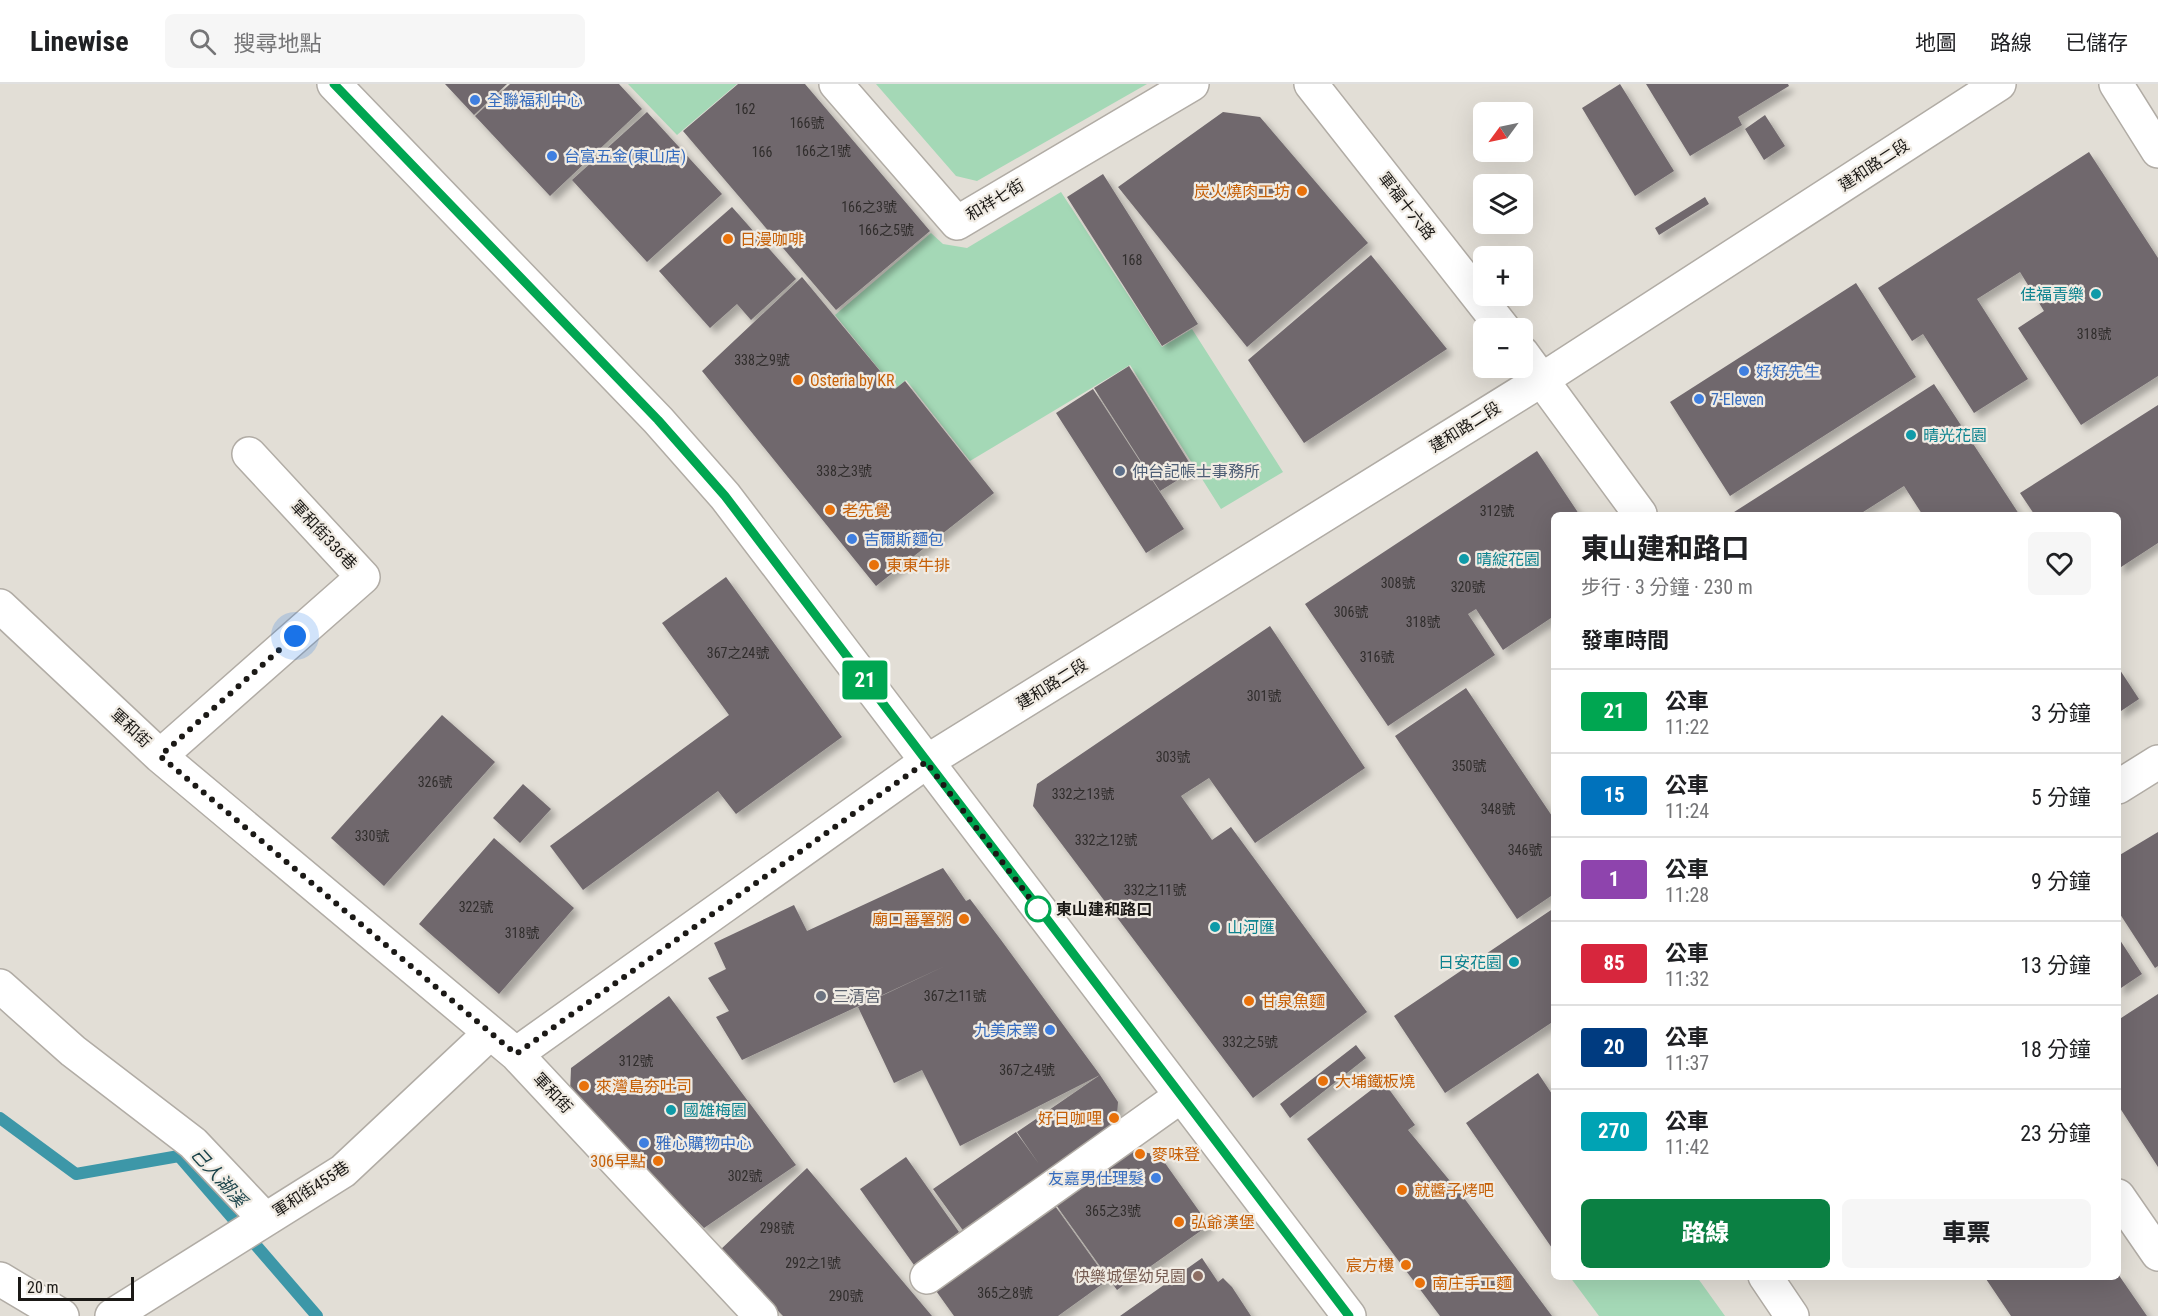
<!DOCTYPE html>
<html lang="zh-TW">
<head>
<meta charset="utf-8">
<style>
  body { margin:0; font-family:"Roboto Condensed","Noto Sans TC",sans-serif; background:#f6f6f6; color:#202124; height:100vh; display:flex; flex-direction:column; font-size:22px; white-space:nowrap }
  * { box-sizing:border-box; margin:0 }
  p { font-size:20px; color:#757577 }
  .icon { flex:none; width:33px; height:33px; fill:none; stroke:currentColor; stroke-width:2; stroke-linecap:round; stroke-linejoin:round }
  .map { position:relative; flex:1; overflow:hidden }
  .details { position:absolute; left:1551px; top:428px; width:570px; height:768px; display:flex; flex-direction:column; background:#fff; border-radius:9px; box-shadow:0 6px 24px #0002 }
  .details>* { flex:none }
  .badge { padding:0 12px; border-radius:4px; font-size:21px; line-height:39px }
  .needle { width:39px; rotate:237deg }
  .controls { position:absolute; left:1473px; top:18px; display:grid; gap:12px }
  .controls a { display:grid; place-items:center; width:60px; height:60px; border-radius:9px; background:#fff; box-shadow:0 6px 24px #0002; font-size:30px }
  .scale { position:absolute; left:18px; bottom:15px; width:116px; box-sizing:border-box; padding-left:6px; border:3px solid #1b1916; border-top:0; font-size:16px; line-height:21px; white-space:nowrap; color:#1b1916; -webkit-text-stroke:4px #f0ebe3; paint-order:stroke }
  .you { position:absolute; width:30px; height:30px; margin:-15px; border:4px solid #fff; border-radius:50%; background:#1a73e8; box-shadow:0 0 0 9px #1a73e833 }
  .map>.badge { position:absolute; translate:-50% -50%; box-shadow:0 0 0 3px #fff }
  h2 { padding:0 30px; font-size:22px; line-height:54px }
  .round { display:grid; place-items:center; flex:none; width:63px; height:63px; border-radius:9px; background:#f6f6f6 }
  .overview { display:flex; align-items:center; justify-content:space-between; height:102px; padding:0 30px }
  h1 { font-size:28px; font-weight:800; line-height:45px }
  .cta { display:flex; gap:12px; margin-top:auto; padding:12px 30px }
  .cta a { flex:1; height:69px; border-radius:9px; background:#0b8043; color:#fff; font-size:24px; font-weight:800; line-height:69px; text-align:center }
  .cta a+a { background:#f6f6f6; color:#202124 }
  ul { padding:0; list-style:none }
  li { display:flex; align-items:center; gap:18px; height:84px; padding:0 30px; border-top:2px solid #e0e0e0 }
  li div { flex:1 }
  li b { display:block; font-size:22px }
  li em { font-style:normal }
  li .badge { min-width:66px; font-weight:700; text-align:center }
  header { display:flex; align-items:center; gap:36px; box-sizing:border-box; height:84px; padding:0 30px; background:#fff; border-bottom:2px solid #e0e0e0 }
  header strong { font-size:28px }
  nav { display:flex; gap:33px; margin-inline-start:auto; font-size:21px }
  .search { width:420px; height:54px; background:#f6f6f6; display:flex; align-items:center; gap:15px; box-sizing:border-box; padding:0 21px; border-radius:9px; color:#757577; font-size:22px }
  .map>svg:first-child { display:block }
  .green { fill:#a4d8b6 }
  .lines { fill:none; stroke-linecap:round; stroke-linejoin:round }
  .stream { stroke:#3d97a8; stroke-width:12 }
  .building { fill:#70686d; filter:url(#shadow) }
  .minor-casing { stroke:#b1aca5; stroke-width:36 }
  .major-casing { stroke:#b1aca5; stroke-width:36 }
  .minor { stroke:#fff; stroke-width:33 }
  .major { stroke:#fff; stroke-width:33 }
  .line-casing { stroke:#fff; stroke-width:14 }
  .line { stroke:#00a651; stroke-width:9 }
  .walk { stroke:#1b1916; stroke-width:6; stroke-dasharray:0 10.8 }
  .shop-dot { fill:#3f7fe0; stroke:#f0ebe3; stroke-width:2 }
  .food-dot { fill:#e8710a; stroke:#f0ebe3; stroke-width:2 }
  .culture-dot { fill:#0f9aa8; stroke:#f0ebe3; stroke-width:2 }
  .service-dot { fill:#5c6f8a; stroke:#f0ebe3; stroke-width:2 }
  .stop-dot { fill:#fff; stroke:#00a651; stroke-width:3 }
  .worship-dot { fill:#6b7280; stroke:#f0ebe3; stroke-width:2 }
  .education-dot { fill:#8d6e63; stroke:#f0ebe3; stroke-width:2 }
  .labels { text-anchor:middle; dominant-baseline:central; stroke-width:4.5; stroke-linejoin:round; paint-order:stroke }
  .number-label { font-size:14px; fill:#302d2c }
  .shop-label { font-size:16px; fill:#366cbe; stroke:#f0ebe3; text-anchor:start }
  .street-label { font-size:16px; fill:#1b1916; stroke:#f0ebe3 }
  .food-label { font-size:16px; fill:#c56008; stroke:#f0ebe3; text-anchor:start }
  .culture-label { font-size:16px; fill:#0d838f; stroke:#f0ebe3; text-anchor:start }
  .service-label { font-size:16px; fill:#4e5e75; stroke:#f0ebe3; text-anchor:start }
  .stop-label { font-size:16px; font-weight:bold; fill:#1b1916; stroke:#f0ebe3; text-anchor:start }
  .worship-label { font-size:16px; fill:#5b616d; stroke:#f0ebe3; text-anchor:start }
  .education-label { font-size:16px; fill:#785e54; stroke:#f0ebe3; text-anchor:end }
  .water-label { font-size:18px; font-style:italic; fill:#194249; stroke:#f0ebe3 }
</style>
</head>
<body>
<header>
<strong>Linewise</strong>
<div class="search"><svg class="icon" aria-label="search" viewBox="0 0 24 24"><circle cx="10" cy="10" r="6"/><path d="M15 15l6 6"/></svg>搜尋地點</div>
<nav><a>地圖</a><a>路線</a><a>已儲存</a></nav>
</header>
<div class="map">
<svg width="2158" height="1232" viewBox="0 0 2158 1232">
  <defs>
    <filter id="shadow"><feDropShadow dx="5.5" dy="5.5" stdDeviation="3" flood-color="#0004"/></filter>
  </defs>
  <rect width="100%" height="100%" fill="#e2ded6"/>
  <path class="green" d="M628,0H737L677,51Z
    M876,0H1147L977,97L956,92Z
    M1061,108L1162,263L1192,245L1283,388L1221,425L1130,281L970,377L906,296L895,305L835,231L931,149L943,160L967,164Z
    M1570,1193H1697L1725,1232H1599Z"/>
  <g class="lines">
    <path class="stream" d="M0,1034L76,1090L179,1072L317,1232"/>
  </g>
  <path class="building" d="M445,0H507L474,31Z
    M510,0H619L642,25L550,112L475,32Z
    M738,0H805L930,147L836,226L683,47Z
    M1620,0L1674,87L1635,112L1582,24Z
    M1646,0H1788L1789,2L1738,33L1742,41L1690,72Z
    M647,28L722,110L647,178L572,96Z
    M1223,28L1260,33L1368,159L1247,263L1118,103Z
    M1765,31L1785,62L1764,76L1745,45Z
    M2089,68L2158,174V292L2081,341L2018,244L2044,227L2020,188L1977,215L2028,295L1974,329L1923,250L1912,257L1878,204Z
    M1103,90L1198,240L1162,262L1067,113Z
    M1705,113L1709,120L1659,151L1655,144Z
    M732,123L796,195L751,236L737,220L710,244L659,187Z
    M1371,171L1447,265L1304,359L1248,276Z
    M802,193L895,305L905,297L994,409L876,502L702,287Z
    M1856,199L1916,293L1730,412L1670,318Z
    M1129,282L1194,386L1160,407L1094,304Z
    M1934,300L2019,430H1922L1904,402L1860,430H1731Z
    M1093,305L1184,445L1146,469L1056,329Z
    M2158,321V459L2118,485V430H2034L2020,409Z
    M1537,367L1579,430H1554V532L1503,566L1476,525L1468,530L1495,571L1388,642L1305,520Z
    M726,493L842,653L736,730L718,707L583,806L550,762L729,631L662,539Z
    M1270,542L1365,684L1255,759L1209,694L1181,712L1212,756L1231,743L1367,928L1253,1014L1033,722L1037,700Z
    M2118,583L2139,615L2118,629Z
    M1466,604L1554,735V810L1517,835L1395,652Z
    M442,631L495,678L384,802L331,754Z
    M523,700L551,725L520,759L493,734Z
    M2158,748V882L2155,884L2118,827V772Z
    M494,754L574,824L499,910L419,840Z
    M943,784L966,817L970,815L1001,856L1100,991L960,1062L922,986L894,999L858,923L945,882L742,976L716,933L729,927L708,894L726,885L714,859L794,821L807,847Z
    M1554,824V937L1445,1009L1394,932Z
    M2118,853L2142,890L2118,906Z
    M2158,910V1083L2118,1021V936Z
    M669,912L796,1081L704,1144L570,1009L571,984Z
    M1356,961L1366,974L1290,1034L1280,1020Z
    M1538,989L1554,1013V1167L1466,1039Z
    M1100,991L1118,1018L1116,1045L967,1152L933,1105L1016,1048L1039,1080L1017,1048Z
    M1383,997L1415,1041L1408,1046L1464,1114L1552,1232H1440L1307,1055Z
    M1128,1064L1160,1072L1209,1141L1117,1206L1054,1118Z
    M906,1073L959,1148L914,1181L860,1105Z
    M807,1084L932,1232H783L719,1167Z
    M1053,1119L1108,1196L1058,1232H954L934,1204Z
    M1202,1174L1218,1198L1223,1194L1232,1203L1251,1232H1120Z
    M2118,1190L2147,1232H2011L1984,1192H2118Z"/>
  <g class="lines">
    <defs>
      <path id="minor" d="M836,0L957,139L1192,0
        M1311,0L1503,244
        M2116,0L2158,67
        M1522,269L1640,430
        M0,522L160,672L516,970L761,1232
        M160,672L363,493L249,370
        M2118,703L2158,678
        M0,902L73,967L193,1059L265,1135
        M516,970L926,678L1543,295L1999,0
        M2118,1112L2158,1170
        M1765,1192L1792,1232
        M927,1193L1181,1012
        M0,1195L62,1232
        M112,1232L343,1087L489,950"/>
      <path id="major" d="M334,0L658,336L725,412L1349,1232"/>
    </defs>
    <use href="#minor" class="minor-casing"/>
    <use href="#major" class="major-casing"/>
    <use href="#minor" class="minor"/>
    <use href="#major" class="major"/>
  </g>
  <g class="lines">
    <defs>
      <path id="line" d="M334,0L658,336L725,412L1349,1232"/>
    </defs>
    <use href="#line" class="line-casing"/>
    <use href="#line" class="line"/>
    <path class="walk" d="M295,552L160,672L516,970L926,678L1038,825"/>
  </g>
  <g class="shop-dot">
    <circle cx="475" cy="16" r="6"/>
    <circle cx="552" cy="72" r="6"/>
    <circle cx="1744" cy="287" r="6"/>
    <circle cx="1699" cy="315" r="6"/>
    <circle cx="852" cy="455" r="6"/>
    <circle cx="1050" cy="946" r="6"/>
    <circle cx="644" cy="1059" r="6"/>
    <circle cx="1156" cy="1094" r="6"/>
  </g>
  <g class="food-dot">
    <circle cx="1302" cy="107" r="6"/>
    <circle cx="728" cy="155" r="6"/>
    <circle cx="798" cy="296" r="6"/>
    <circle cx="830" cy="426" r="6"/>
    <circle cx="874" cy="481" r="6"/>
    <circle cx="964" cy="835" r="6"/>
    <circle cx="1249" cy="917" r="6"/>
    <circle cx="1323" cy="997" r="6"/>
    <circle cx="584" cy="1002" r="6"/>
    <circle cx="1114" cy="1034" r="6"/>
    <circle cx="1140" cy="1070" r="6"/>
    <circle cx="658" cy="1077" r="6"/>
    <circle cx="1402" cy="1106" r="6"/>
    <circle cx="1179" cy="1138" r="6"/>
    <circle cx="1406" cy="1181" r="6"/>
    <circle cx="1420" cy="1199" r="6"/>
  </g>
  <g class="culture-dot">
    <circle cx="2096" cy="210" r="6"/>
    <circle cx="1911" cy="351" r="6"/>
    <circle cx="1464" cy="475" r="6"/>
    <circle cx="1215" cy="843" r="6"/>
    <circle cx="1514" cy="878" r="6"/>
    <circle cx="671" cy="1026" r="6"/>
  </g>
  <circle class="service-dot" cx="1120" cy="387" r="6"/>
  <circle class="stop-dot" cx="1038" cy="825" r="12"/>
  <circle class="worship-dot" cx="821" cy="912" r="6"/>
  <circle class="education-dot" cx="1198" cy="1192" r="6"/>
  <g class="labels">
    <g class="number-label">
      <text x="745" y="25">162</text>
      <text x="807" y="39">166號</text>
      <text x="823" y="67">166之1號</text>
      <text x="762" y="68">166</text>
      <text x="869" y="123">166之3號</text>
      <text x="886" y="146">166之5號</text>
      <text x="1132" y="176">168</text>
      <text x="2094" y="250">318號</text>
      <text x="762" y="276">338之9號</text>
      <text x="844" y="387">338之3號</text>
      <text x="1497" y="427">312號</text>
      <text x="1398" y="499">308號</text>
      <text x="1468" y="503">320號</text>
      <text x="1351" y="528">306號</text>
      <text x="1423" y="538">318號</text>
      <text x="738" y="569">367之24號</text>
      <text x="1377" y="573">316號</text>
      <text x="1264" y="612">301號</text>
      <text x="1173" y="673">303號</text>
      <text x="1469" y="682">350號</text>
      <text x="435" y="698">326號</text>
      <text x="1083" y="710">332之13號</text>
      <text x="1498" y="725">348號</text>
      <text x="372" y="752">330號</text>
      <text x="1106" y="756">332之12號</text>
      <text x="1525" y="766">346號</text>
      <text x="1155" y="806">332之11號</text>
      <text x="476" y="823">322號</text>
      <text x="522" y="849">318號</text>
      <text x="955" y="912">367之11號</text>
      <text x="1250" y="958">332之5號</text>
      <text x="636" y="977">312號</text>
      <text x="1027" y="986">367之4號</text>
      <text x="745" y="1092">302號</text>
      <text x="1113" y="1127">365之3號</text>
      <text x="777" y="1144">298號</text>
      <text x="813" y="1179">292之1號</text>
      <text x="1005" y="1209">365之8號</text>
      <text x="846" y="1212">290號</text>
    </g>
    <g class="shop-label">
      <text x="487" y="16">全聯福利中心</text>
      <text x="564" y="72">台富五金(東山店)</text>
      <text x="1756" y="287">好好先生</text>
      <text x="1711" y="315">7-Eleven</text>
      <text x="864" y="455">吉爾斯麵包</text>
      <text x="1038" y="946" text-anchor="end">九美床業</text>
      <text x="656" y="1059">雅心購物中心</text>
      <text x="1144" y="1094" text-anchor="end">友嘉男仕理髮</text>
    </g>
    <g class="street-label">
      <text transform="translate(1874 81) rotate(-33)">建和路二段</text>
      <text transform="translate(995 116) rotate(-31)">和祥七街</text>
      <text transform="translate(1407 122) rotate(52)">軍福十六路</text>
      <text transform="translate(1465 343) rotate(-32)">建和路二段</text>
      <text transform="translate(324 451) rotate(47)">軍和街336巷</text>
      <text transform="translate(1052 600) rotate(-32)">建和路二段</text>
      <text transform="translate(131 644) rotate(43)">軍和街</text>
      <text transform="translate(553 1009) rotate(47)">軍和街</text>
      <text transform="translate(311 1105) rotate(-33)">軍和街455巷</text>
    </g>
    <g class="food-label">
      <text x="1290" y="107" text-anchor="end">炭火燒肉工坊</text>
      <text x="740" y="155">日漫咖啡</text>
      <text x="810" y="296">Osteria by KR</text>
      <text x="842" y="426">老先覺</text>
      <text x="886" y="481">東東牛排</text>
      <text x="952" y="835" text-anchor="end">廟口蕃薯粥</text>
      <text x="1261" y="917">甘泉魚麵</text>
      <text x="1335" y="997">大埔鐵板燒</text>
      <text x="596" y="1002">來灣島夯吐司</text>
      <text x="1102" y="1034" text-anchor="end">好日咖哩</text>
      <text x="1152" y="1070">麥味登</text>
      <text x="646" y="1077" text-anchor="end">306早點</text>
      <text x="1414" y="1106">就醬子烤吧</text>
      <text x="1191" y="1138">弘爺漢堡</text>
      <text x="1394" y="1181" text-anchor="end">宸方樓</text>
      <text x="1432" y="1199">南庄手工麵</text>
    </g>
    <g class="culture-label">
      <text x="2084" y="210" text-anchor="end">佳福青樂</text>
      <text x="1923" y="351">晴光花園</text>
      <text x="1476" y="475">晴綻花園</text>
      <text x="1227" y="843">山河匯</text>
      <text x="1502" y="878" text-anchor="end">日安花園</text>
      <text x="683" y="1026">國雄梅園</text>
    </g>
    <g class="service-label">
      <text x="1132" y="387">仲台記帳士事務所</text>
    </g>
    <g class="stop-label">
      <text x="1056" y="825">東山建和路口</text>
    </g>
    <g class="worship-label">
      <text x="833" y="912">三清宮</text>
    </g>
    <g class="education-label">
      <text x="1186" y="1192">快樂城堡幼兒園</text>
    </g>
    <g class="water-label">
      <text transform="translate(219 1093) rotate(48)">己人湖溪</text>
    </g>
  </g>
</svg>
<div class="controls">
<a><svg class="needle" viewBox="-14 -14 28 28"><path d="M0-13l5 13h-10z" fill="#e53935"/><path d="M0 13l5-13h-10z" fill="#757577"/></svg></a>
<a><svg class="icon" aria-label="layers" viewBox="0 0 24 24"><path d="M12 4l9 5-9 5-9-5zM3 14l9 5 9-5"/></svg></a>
<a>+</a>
<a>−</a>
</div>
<div class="scale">20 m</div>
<div class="you" style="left:295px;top:552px"></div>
<b class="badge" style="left:865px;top:596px;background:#00a651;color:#fff">21</b>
<section class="details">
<div class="overview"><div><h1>東山建和路口</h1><p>步行 · 3 分鐘 · 230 m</p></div><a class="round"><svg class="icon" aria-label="heart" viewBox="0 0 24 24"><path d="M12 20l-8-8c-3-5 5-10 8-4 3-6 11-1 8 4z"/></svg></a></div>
<h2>發車時間</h2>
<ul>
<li><span class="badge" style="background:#00a651;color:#fff">21</span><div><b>公車</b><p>11:22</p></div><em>3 分鐘</em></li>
<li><span class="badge" style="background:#0072bc;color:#fff">15</span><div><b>公車</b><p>11:24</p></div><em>5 分鐘</em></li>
<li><span class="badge" style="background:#8e44ad;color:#fff">1</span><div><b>公車</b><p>11:28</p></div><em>9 分鐘</em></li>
<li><span class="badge" style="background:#d7263d;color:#fff">85</span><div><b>公車</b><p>11:32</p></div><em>13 分鐘</em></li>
<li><span class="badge" style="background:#003b80;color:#fff">20</span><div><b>公車</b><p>11:37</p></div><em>18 分鐘</em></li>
<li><span class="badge" style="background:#00a3b4;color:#fff">270</span><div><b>公車</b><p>11:42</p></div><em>23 分鐘</em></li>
</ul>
<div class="cta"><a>路線</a><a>車票</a></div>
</section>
</div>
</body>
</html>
